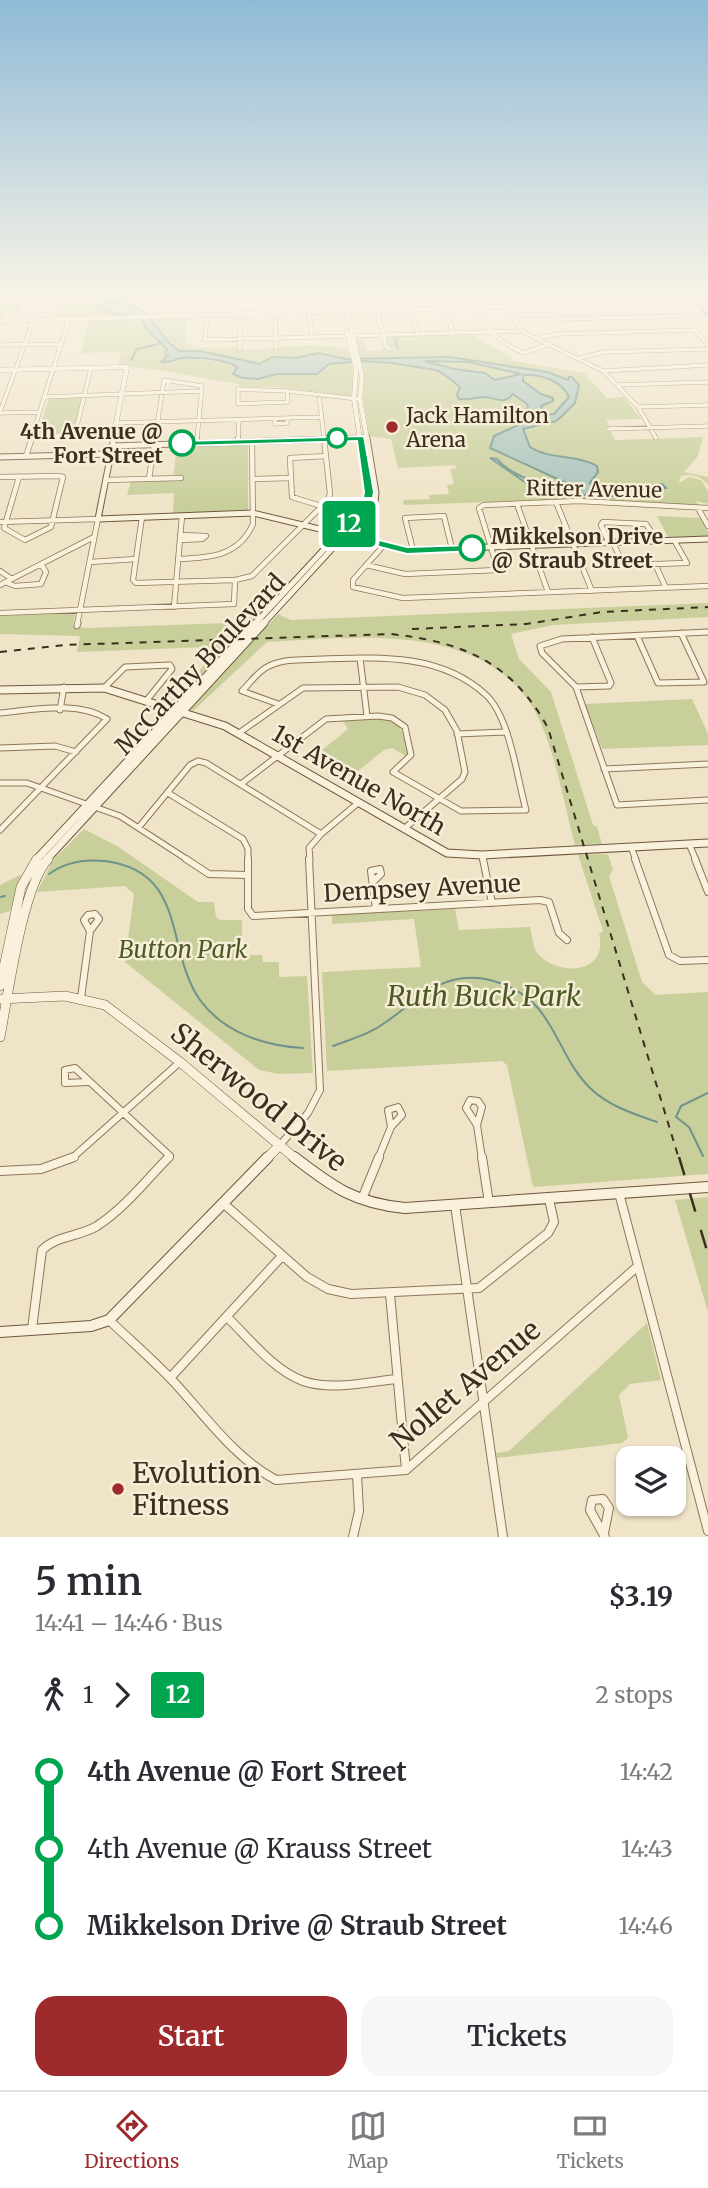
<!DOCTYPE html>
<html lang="en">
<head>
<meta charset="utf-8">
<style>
  body { margin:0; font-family:Merriweather,serif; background:#f7f7f7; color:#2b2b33; height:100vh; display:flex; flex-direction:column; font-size:26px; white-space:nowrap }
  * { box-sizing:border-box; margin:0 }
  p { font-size:23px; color:#7c7c81 }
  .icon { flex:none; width:38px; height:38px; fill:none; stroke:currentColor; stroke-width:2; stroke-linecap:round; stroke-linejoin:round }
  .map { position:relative; height:1537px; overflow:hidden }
  .drawer { display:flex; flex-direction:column; background:#fff; flex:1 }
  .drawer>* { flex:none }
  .badge { padding:0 14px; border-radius:5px; font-size:24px; line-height:46px }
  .controls { position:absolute; left:616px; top:1446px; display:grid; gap:14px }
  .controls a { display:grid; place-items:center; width:70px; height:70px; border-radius:14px; background:#fff; box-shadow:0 2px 5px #0004; font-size:35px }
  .map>.badge { position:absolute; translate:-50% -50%; box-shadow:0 0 0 4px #fff }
  .legs { display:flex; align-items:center; gap:10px; height:77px; padding:0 35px; font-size:23px }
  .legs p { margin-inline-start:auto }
  .headline { display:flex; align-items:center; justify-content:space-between; height:119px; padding:0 35px }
  h1 { font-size:38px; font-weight:600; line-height:52px }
  .cta { display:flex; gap:14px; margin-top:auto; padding:14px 35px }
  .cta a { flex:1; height:80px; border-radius:21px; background:#9e2a2b; color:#fff; font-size:28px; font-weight:600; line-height:80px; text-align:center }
  .cta a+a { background:#f7f7f7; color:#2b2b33 }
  ul { padding:0 35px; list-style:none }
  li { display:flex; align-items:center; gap:24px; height:77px; font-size:26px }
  li i { display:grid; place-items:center; width:10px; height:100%; margin:0 9px; background:currentColor }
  li i::after { content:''; width:18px; height:18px; margin:-9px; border:5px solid; border-radius:50%; background:#fff }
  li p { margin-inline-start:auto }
  li:first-child i { background:linear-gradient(#0000 50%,currentColor 0) }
  li:last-child i { background:linear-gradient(currentColor 50%,#0000 0) }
  .tabs { display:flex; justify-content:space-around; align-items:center; height:98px; border-top:2px solid #e1e1e2; background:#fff; font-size:19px; color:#7c7c81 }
  .tabs a { display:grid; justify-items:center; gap:4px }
  .tabs .active { color:#9e2a2b }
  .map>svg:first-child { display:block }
  .green { fill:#c9cf9b }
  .water { fill:#a9c4bc; stroke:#6f938a; stroke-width:2; fill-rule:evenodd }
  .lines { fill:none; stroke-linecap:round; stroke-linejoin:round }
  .stream { stroke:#6f938a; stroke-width:2 }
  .street-far4-casing { stroke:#8d765c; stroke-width:4.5 }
  .street-far3-casing { stroke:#8d765c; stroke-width:6 }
  .street-far2-casing { stroke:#8d765c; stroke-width:7 }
  .street-far1-casing { stroke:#8d765c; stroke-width:8 }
  .street-casing { stroke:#8d765c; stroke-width:10 }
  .secondary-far4-casing { stroke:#6f573f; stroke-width:5 }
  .secondary-far3-casing { stroke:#6f573f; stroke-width:7 }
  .secondary-far2-casing { stroke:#6f573f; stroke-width:9 }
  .secondary-far1-casing { stroke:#6f573f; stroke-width:10 }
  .secondary-casing { stroke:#6f573f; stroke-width:12 }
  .street-far4 { stroke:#faf1dc; stroke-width:3.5 }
  .street-far3 { stroke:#faf1dc; stroke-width:4.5 }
  .street-far2 { stroke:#faf1dc; stroke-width:5 }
  .street-far1 { stroke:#faf1dc; stroke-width:6 }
  .street { stroke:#faf1dc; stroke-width:8 }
  .secondary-far4 { stroke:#faf1dc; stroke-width:4.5 }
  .secondary-far3 { stroke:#faf1dc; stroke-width:5 }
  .secondary-far2 { stroke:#faf1dc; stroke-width:7 }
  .secondary-far1 { stroke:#faf1dc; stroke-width:9 }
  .secondary { stroke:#faf1dc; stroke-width:10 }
  .rail-far1 { stroke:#3d2e20; stroke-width:2; stroke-dasharray:7 7; stroke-linecap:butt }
  .rail { stroke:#3d2e20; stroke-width:2.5; stroke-dasharray:19 19; stroke-linecap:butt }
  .line-1 { fill:#00a54f; stroke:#fff; stroke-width:2 }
  .poi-dot { fill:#9e2a2b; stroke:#f7eed8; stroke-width:2.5 }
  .stop-1-dot { fill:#fff; stroke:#00a54f; stroke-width:3.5 }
  .labels { text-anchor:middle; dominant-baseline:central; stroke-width:5; stroke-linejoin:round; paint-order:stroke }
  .far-poi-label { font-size:21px; fill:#3d2e20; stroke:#f7eed8; text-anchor:start }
  .far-stop-label { font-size:21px; font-weight:bold; fill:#3d2e20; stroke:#f7eed8; text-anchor:end }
  .far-street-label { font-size:21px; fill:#3d2e20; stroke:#f7eed8 }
  .street-label { font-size:24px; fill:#3d2e20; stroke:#f7eed8 }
  .park-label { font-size:24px; font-style:italic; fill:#4d5a26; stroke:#f7eed8 }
  .near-park-label { font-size:28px; font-style:italic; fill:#4d5a26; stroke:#f7eed8 }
  .near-street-label { font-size:28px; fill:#3d2e20; stroke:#f7eed8 }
  .near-poi-label { font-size:28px; fill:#3d2e20; stroke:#f7eed8; text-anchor:start }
</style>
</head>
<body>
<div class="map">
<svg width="708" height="1537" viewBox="0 0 708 1537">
  <rect width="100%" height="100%" fill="#f0e4c8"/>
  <path class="green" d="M54,292H131L121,301L98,306L102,311L124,315L54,318L59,301L41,300L21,304L18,312L6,313L3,319H0V303H24Z
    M187,318L185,343L198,348L238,347V349L243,350L311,345L348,348L354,376L351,396L278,387H241L238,384L152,369L118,366L121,352L81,353L88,321Z
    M470,334L512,358L508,360L584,373L607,398L624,397L641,419L606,420L610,427L605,431L611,432L615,440L703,437L698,456L684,472L708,477V485C702,476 691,473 681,476L679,483L689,477L701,480L708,491V504L696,501L698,506L574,499L404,505L403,500L430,499L429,495L449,494L447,485L454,484L450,469L456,468L455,465L398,468L391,439L369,436L363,397L364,377L355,337H364L367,351L393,349L388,344L385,336Z
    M82,396L73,433L37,436L49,398Z
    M248,443V512L173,514L174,493L127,495L131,481L173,479L177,445Z
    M657,516L700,518L708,532V538L669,539Z
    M259,599L274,604L175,705L168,703L187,687L214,652L208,647L77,652L80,636L0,634V616L75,613L73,626L87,628L226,623C242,619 254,616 259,599Z
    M708,603V617L553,625L511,634L519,659L551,692L593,825L597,827L602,844L575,845C564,804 554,743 533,708C480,620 352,638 267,642L193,711L190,710L278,614L291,620Z
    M692,699L708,734V745L602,749L585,704Z
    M382,718C403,723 404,734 408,753L406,756L392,748L384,750L358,771L321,751L348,729L342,720Z
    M84,829L117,846L198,902H214L216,917L220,920H242V955H262L263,962H279V977L307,976L313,1073L279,1074L259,1070L125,962L134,894L125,886L37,892L53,860Z
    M608,854L613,870L609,876L642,982L656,995L708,992V1174L533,1187L507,1065L502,1061L327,1071L322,972L421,967L414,919L332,924V915L455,909L459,930L530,927C532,935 533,948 538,954C559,977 609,974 599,934L603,931L578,855Z
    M22,874L10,911L0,914V885Z
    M708,1197V1312L675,1200Z
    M647,1323L661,1380L630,1384L619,1395L628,1438L622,1443L497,1458L496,1453L509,1451Z"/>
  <path class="water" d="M134,292L131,298L135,308L144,311L170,344L179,351H200L260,364L272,357L295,358L319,353L346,359L449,357L547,372L568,380L569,377H572L579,385L575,403L562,416L556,421L523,429L530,447C550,460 576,454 597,466L598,472L590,483L601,494L662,484L666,488L630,495L595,497L525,482L490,458L497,459C512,476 541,487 564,482L490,448L494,436L518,425L519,416L528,408L527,404L513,394C502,407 496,396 482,397C474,398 468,400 459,399L457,395L460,387C453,382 443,372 436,370L392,363L362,361L329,364L317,374H277L258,379L243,378L233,374L237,367C226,359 196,357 183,358C174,358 171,364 161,362L168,356L165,354L167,349L146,329L140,316L112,313L97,308L104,303L121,301L128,293ZM425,361L468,362L521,374L495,380L485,373L454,369ZM523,375C541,374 561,380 569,397L554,414L546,415L541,406L553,401V398L541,394L523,381Z"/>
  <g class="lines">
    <path class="stream" d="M699,306L708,316
      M395,338L398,349
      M131,360L137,349L159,344
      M49,874C65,862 85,859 105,861C188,871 165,951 200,1000C224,1033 265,1046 303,1048
      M0,897L5,896
      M333,1046C351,1039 370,1034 386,1022C408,1007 426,987 453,980C469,976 486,978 500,983C556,1002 554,1053 591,1089C609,1106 634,1114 657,1122
      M703,1156L689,1127L676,1117L681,1106L708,1093"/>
    <defs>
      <path id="street-far4" d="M155,292L187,312L188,317
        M339,292L346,309
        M667,292L708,346
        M507,307L521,331L603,371L638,407L656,438
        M479,309C489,333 500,343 524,353L547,345
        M377,310L386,347L390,349
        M446,310L453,334
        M411,311L418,334
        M309,312L312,337
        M275,313L276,348
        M240,314V349
        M207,315L205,340L348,336
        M515,320L685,316
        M352,336L521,331
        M535,339L557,334L696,330
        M0,345L62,344
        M579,358L605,352L708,349
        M603,371L708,365
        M617,385L708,382
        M238,389L287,391L288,402L238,404Z
        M287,391L358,399
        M319,394L324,439
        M45,397L200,391
        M638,407L708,405
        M0,412L40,302
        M0,413L40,412
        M275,419V424L287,423L288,418
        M117,423L321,417
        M608,429L708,426
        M33,437L75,434L91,368
        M31,439L69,319
        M155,439L164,380L202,386L197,439
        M238,439L239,420"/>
      <path id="street-far3" d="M238,442V438
        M197,443V438
        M26,456L32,438
        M0,477L59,476L63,477L51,527L25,540L4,528L19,477
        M149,479L155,438
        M252,479L291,478
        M106,480L181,478
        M556,502L592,591
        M517,504L548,592
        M321,506L292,497L290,458L326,456
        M698,508L708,526
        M142,517L133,580L136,583L235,580L252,576L328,500L330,494L324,438
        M0,522L98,519L77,625
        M180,535L206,536L202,539L180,540
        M609,543L601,525L603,522L646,524L657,541
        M613,543L624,565L687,563L674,540
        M384,545L353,580V587L403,598L708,586
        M413,550L405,518L444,516L452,549
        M178,559C210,558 239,556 253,524L252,441
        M90,562L136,559
        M655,564L666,588
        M366,565L405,574L498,570L479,508L484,505L579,501L708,508
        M0,571L12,579
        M5,582L15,586L41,584L46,572L41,564
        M0,585L94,537
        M174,607L182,516
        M0,613L234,604L235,580"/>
      <path id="street-far2" d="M77,626L78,623
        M708,632L562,639L540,646L542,653L576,687L617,805L708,800
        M637,636L658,683L704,682L681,633
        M360,658L367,716
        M576,687L609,686L611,683L592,637
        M104,688L125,667L170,665L172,669L146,701
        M60,710L64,687
        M0,713C33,710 77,700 107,719L0,830
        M239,733L303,688L398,687L425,695L445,710L457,731L465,772L462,779L404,829
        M457,734L505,732
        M0,748L55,746L76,752
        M604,769L708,764
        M0,783H27L120,816L188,860
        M241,784L326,719L378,716L392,718L405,727L411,755L393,772L461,811L526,810C517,778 510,717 486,695C441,653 378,657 322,659C306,660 285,658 269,666C259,670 250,683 242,691L278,704
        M168,793L243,839L248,849V860
        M139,827L190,765L198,761L206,763L321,834
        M689,844L696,860
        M631,847L636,860
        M482,855L483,860
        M310,860L309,848L321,834L358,803"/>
      <path id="street-far1" d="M186,859L209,874L247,875
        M248,859V909L253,916L540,900L549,902L559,933L567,940
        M483,859L492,903
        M635,859L669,955L680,961L708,960
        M695,859L708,892
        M373,882L381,874L380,869L371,871L376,909
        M95,914L99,919L90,931L84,920L88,915Z
        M81,998L90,931
        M88,1082L65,1083V1070L75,1068L170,1156L167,1159
        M470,1100L478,1101L482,1107L477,1125L466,1108Z
        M398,1107L402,1115L391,1127L388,1110Z
        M477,1125L482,1159
        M280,1145L308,1113L320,1090L309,859
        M71,1159L180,1062
        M378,1159L391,1127"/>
      <path id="street" d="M482,1157L489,1203
        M0,1171L41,1169L74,1157
        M619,1193L708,1531
        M362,1199L379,1157
        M224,1204L307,1277L328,1289L351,1294L479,1288L548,1233L554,1222L549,1199
        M455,1205L503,1537
        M390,1294L406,1470
        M227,1317C249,1338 273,1370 303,1381C332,1391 367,1382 396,1379
        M109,1320C130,1340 152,1359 172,1380C204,1414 234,1458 276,1480L406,1470L638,1266
        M32,1329L42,1250C57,1235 79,1237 97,1226C125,1208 146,1180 169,1157
        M170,1378L282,1256
        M604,1533L609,1508L603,1499L592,1500L590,1510L605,1537
        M353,1537L359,1511L357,1475"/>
      <path id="secondary-far4" d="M347,311L362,376L360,399L367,439
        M0,321L708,301
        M347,332L356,368L354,399L360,439
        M0,370L127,367L113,439
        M323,439L364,438"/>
      <path id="secondary-far3" d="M114,438L98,519L253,513L407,550L708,539
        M112,446L364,438
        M0,457L111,454
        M254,625L367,503L369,492L360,438
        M262,625L375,502L376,493L367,438"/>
      <path id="secondary-far2" d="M0,690L104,688L225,726L447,853L482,855L708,843
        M36,860L256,623
        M46,860L264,623"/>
      <path id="secondary-far1" d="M0,986L21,887L37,859
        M0,999L65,996L105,1005L180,1062L296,1159
        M0,1037C8,996 22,887 48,859
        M266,1159L279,1146"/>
      <path id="secondary" d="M294,1157C333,1187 354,1203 405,1208L708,1187
        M0,1332L91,1326L109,1320L268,1157"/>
    </defs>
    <use href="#street-far4" class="street-far4-casing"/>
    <use href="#street-far3" class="street-far3-casing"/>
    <use href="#street-far2" class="street-far2-casing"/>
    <use href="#street-far1" class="street-far1-casing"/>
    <use href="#street" class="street-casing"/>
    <use href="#secondary-far4" class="secondary-far4-casing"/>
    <use href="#secondary-far3" class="secondary-far3-casing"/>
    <use href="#secondary-far2" class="secondary-far2-casing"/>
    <use href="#secondary-far1" class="secondary-far1-casing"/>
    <use href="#secondary" class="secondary-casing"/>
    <use href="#street-far4" class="street-far4"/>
    <use href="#street-far3" class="street-far3"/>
    <use href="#street-far2" class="street-far2"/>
    <use href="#street-far1" class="street-far1"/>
    <use href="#street" class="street"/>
    <use href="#secondary-far4" class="secondary-far4"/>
    <use href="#secondary-far3" class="secondary-far3"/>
    <use href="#secondary-far2" class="secondary-far2"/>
    <use href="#secondary-far1" class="secondary-far1"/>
    <use href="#secondary" class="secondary"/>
    <path class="rail-far1" d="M412,629L526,624L602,612L708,607
      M0,652L64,645L391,634C463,642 512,662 548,728L679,1159"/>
    <path class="rail" d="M679,1157L708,1254"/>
  </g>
  <linearGradient id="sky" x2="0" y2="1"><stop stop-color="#8fbad6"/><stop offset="0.58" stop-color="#f8f3e6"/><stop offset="1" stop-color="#f8f3e6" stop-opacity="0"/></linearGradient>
  <rect width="708" height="507" fill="url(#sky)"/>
  <path class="line-1" d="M364,436L374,492L372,503L347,532L407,547L472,545L478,548L476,551L407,554L337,536V532L362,503L364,492L357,441L182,446L177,443L182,441Z"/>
  <g class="poi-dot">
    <circle cx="392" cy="427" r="7"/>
    <circle cx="118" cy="1489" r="7"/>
  </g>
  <g class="stop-1-dot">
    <circle cx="337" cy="438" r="9"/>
    <circle cx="182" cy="443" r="12"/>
    <circle cx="472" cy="548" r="12"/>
  </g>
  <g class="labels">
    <g class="far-poi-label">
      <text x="406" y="415">Jack Hamilton<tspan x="406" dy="24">Arena</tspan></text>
    </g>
    <g class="far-stop-label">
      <text x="163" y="431">4th Avenue @<tspan x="163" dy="24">Fort Street</tspan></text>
      <text x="491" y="536" text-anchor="start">Mikkelson Drive<tspan x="491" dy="24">@ Straub Street</tspan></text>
    </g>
    <g class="far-street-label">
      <text transform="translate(594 489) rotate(1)">Ritter Avenue</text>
    </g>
    <g class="street-label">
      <text transform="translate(200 664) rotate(-47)">McCarthy Boulevard</text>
      <text transform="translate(359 780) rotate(30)">1st Avenue North</text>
      <text transform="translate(422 888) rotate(-3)">Dempsey Avenue</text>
    </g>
    <g class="park-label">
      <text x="183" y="949">Button Park</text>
    </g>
    <g class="near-park-label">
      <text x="484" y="996">Ruth Buck Park</text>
    </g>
    <g class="near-street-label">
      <text transform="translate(259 1097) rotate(39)">Sherwood Drive</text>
      <text transform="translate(465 1385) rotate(-40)">Nollet Avenue</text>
    </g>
    <g class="near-poi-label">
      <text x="132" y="1473">Evolution<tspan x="132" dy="32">Fitness</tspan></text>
    </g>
  </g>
</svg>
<div class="controls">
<a><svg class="icon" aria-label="layers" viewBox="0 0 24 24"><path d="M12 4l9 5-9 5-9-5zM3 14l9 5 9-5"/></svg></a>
</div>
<b class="badge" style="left:349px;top:524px;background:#00a54f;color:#fff">12</b>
</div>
<section class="drawer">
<div class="headline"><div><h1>5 min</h1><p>14:41 – 14:46 · Bus</p></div><b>$3.19</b></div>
<div class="legs"><svg class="icon" aria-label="walk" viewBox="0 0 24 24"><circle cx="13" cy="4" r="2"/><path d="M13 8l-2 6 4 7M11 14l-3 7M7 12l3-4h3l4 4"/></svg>1<svg class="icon" aria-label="forward" viewBox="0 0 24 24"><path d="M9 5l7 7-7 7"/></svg><b class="badge" style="background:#00a54f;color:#fff">12</b><p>2 stops</p></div>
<ul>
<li><i style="color:#00a54f"></i><b>4th Avenue @ Fort Street</b><p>14:42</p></li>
<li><i style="color:#00a54f"></i><span>4th Avenue @ Krauss Street</span><p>14:43</p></li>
<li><i style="color:#00a54f"></i><b>Mikkelson Drive @ Straub Street</b><p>14:46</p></li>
</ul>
<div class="cta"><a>Start</a><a>Tickets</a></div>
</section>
<nav class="tabs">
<a class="active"><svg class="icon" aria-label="directions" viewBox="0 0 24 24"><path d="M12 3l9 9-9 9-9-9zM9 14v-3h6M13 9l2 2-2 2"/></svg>Directions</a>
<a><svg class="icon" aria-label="map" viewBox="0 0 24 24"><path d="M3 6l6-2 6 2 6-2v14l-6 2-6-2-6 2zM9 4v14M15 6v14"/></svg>Map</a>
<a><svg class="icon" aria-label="tickets" viewBox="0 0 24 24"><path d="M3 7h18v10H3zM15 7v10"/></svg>Tickets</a>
</nav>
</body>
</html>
